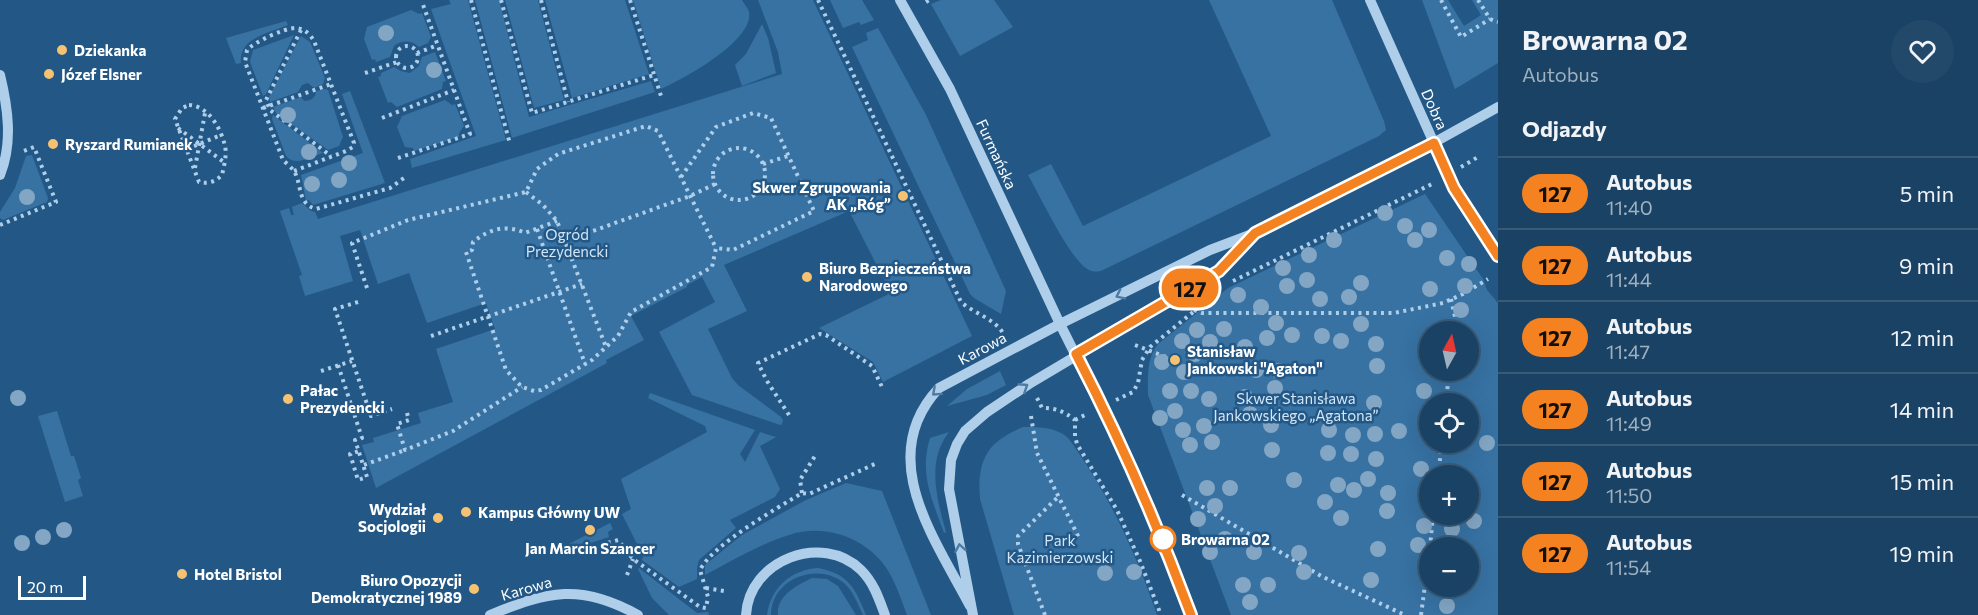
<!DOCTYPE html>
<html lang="pl">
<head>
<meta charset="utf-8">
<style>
  body { margin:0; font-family:Commissioner,sans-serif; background:#23496a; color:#f1f3f6; height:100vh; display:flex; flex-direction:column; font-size:22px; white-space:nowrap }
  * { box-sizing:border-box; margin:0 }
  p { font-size:20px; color:#9fb0bf }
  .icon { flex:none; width:33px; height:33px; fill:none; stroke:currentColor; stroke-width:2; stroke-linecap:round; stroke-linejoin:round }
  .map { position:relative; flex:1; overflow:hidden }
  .drawer { display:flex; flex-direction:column; background:#1a4264; width:480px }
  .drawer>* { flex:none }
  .badge { padding:0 12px; border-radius:20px; font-size:21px; line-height:39px }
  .needle { width:39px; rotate:8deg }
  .fabs { position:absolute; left:1419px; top:321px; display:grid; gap:12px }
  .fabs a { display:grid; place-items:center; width:60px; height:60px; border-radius:50%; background:#1a4264; box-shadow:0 6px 24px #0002,0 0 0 2px #385b78; font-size:30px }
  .scale { position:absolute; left:18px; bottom:15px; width:68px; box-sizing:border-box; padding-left:6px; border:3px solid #fff; border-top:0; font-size:16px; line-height:21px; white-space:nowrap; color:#fff; -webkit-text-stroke:4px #235886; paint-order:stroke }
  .map>.badge { position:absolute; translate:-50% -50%; box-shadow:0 0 0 3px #fff }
  h2 { padding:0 24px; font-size:22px; line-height:54px }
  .round { display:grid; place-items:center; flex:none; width:63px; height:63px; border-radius:32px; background:#23496a }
  .head { display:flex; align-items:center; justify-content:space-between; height:102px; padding:0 24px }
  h1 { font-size:28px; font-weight:700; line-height:45px }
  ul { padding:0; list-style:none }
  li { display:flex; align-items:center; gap:18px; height:72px; padding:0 24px; border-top:2px solid #385b78 }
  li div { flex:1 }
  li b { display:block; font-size:22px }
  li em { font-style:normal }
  li .badge { min-width:66px; font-weight:700; text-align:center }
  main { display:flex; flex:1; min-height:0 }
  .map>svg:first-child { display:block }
  .green { fill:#3772a3; fill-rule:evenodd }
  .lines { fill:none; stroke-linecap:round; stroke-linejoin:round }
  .path { stroke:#aecee9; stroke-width:4; stroke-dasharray:3 4.5; stroke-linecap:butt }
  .minor { stroke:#aecee9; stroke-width:10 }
  .tree { fill:#83a6c4 }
  .oneway { stroke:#4d7ba4 }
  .line-casing { stroke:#fff; stroke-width:14 }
  .line { stroke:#f58220; stroke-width:9 }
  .poi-dot { fill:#f4c271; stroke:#235886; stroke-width:2 }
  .stop-dot { fill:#fff; stroke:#f58220; stroke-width:3 }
  .labels { text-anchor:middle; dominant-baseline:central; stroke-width:5; stroke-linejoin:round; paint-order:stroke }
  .poi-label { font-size:15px; font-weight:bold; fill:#fff; stroke:#235886; text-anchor:start }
  .street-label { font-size:15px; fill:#fff; stroke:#235886 }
  .park-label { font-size:15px; fill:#d2e6f7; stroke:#235886 }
  .stop-label { font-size:15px; font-weight:bold; fill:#fff; stroke:#235886; text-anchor:start }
</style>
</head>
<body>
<main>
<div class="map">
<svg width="1498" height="615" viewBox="0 0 1498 615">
  <rect width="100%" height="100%" fill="#235886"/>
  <path class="green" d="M449,0H468L506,140L412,168L410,159L476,136L431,9L451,4Z
    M475,0H499L529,117L651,81L655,92L512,138Z
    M505,0H538L564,100L534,108Z
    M545,0H625L649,74L572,98Z
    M633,0H742C744,4 748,8 749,12C754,41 683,79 661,89Z
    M758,0H813L972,336L883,382L873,362L819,328L891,293L849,211L724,265L747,311L708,329L732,378L738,385L781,417L783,420L782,424L780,425L692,395L659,332L715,302L702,277L687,285V287L631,316L644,340L606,360L607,363L376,488L362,445L374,442L373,438L421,423L418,413L453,402L436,349L495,329L486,303L427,323L409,273L378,284L360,230L340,236L353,281L305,296L299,276L302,275L280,211L289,208L291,215H294L292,207L302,203L311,211L315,212L318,219L782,74L778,52Z
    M830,0H862L874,20L861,25L859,22L843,28Z
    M941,0H994L1013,27L960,56L931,4Z
    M1209,0H1332L1384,121L1386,130L1379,136L1103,270C1098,272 1094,272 1089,270C1071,262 1039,194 1028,175L1051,164L1083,226L1271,136Z
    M1422,0H1448L1464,26L1481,15L1472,0H1498V63L1455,89Z
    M411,10L419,14L422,13L431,37L428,43L419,47C411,40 402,40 394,46L390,57L376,62L375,59L372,60L364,39L367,27Z
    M286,21L288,25C269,33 238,38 241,63L236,64L226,38Z
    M762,24L768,38L776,73L742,86L735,65L746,54Z
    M878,28L926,115L1006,291L1001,314L974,298L970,294L852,47L868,40L866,33Z
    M294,35L266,94L263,96L250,62L253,50Z
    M301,36L310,42L325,78L323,84L314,88L308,83L302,85L298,92L270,102L269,97Z
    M435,52L446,81L443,82L442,89L397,107L391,102L388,103L378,77L381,76V73L394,67L401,71L410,73L419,66L422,57Z
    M325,89L328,90L343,137L339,146L328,150L276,113L273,107L301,97L304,101C310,101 316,98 316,91Z
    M350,91L385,183L313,205L309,200L306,201L301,175L363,153L342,94Z
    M445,100L452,105L455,104L464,126L459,133V137L414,151L413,148L405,147L397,127L402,116Z
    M273,115L323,153C311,157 295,167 286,156L272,119Z
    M32,155L48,198L47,202L3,220L0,218V212L15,188L26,156Z
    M1425,194L1483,279L1487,290L1498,303V615H1231L1148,395C1148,377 1146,360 1158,344L1228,288ZM1430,332H1468V370H1430ZM1430,404H1468V442H1430ZM1430,476H1468V514H1430ZM1430,548H1468V586H1430Z
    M1000,371L1006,385L987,395L947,406L967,389Z
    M650,393L755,430L740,454L745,462L760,432L776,437L760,446L780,489L775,497L730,520L736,528L699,560L697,568V579L679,587L642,560L643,556L622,514L631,509L621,479L707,432L705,426L648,398Z
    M57,411L71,456H74L81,478L78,480L83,496L65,502L38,416Z
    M1023,427C1035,427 1048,427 1059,432C1068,435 1073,445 1078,452C1112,501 1138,559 1157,615H1014L980,499C977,461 986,442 1023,427Z
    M949,432C926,461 937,500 946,532L944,533C932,499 919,474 930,438Z
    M846,483L882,491L931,615H907C900,597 894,576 881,561C859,535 821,524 789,535C760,544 732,561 705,575V565L742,535L806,500Z
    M610,523L613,529L608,532L609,537L564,552L561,548Z
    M639,568L697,613L708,612L709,615H669L652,598L638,569Z
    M818,568C849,574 855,588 866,615H863C858,604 853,591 844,583C817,561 771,579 771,615H767C771,588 790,570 818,568Z
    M812,578L827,579L838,586L856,615H778C776,596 797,585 812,578Z"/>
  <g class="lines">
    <path class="path" d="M471,0L510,144
      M501,0L532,113L654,75
      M541,0L568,102
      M630,0L661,96
      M818,0L961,302C975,314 996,319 1004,335
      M1441,0L1461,37L1490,19
      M1478,0L1490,19L1498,22
      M926,2L929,0
      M301,30L266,100L270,110L331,156
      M396 57a11 11 0 1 1 22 0a11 11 0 1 1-22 0Z
      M417,53L438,45
      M365,73L397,62
      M189,105C209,106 221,129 225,146C227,155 224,166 222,175C215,182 208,184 199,182L175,119L182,108Z
      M263,108L331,84
      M382,118L454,90
      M178,128L225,163
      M713 174a26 26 0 1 1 52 0a26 26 0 1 1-52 0Z
      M187,149L221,135
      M398,158L470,134L422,2
      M763,164L788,156
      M1461,167L1478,157
      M195,168L205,113
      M294,171L346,151L353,147L354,143L314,41C310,34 304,28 295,28C285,28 254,42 247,50L245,62L283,160C286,163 291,167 294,171C302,184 297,204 316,209L390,188L404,178
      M681,177L716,127L753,113L771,118L814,211L733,250L716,248
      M526,192L543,205L557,221L606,347
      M0,225L56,202L34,147L21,152
      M537,229L585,364
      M565,241L690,196L715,184
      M1233,281L1434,183
      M367,288L352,243L408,220L526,192L537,169L558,154L646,126L658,131L716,248L712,267L631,312L618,336L592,360L541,390L534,391L522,387L506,370L466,252L472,250L473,242C489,229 506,224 525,233L557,221
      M1451,299L1455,317L1453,332
      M358,302L335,309L371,416L392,409
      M1194,310L1202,313H1394L1443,303L1463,294L1488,279
      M431,336L582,284
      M1135,345L1171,359
      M338,365L362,438L355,440L367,477L358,480L350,454L359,451
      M321,371L352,361
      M1037,398L1042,408C1055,408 1064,411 1075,420V436L1077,444L1117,510L1140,561L1161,615
      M1116,400L1133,392L1138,383L1142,360L1150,347L1213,296
      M1446,404L1449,370
      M407,413L409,420L397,424L405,450L453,431L522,387
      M789,415L767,381L758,363L820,334L826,335L872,366L882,387
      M1031,416L1037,453L1079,538
      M1075,420L1087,414
      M364,465L405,450
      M1438,476L1442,442
      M802,493L800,480L815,456
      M1182,495L1323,577L1405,615
      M1430,548L1433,514
      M579,551L618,540L633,559L700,607L706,608L708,597L700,570C712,545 776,509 802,493L809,494L877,463
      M627,575L633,559
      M706,588L724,591
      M1045,615L1018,544V536L1059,496
      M1421,615L1430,548"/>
    <path class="minor" d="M900,0L950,89L1060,324L1128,460L1164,542L1191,615
      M1370,0L1454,188L1498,256
      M0,75C8,108 13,143 0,175
      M970,606C935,539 874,457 939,388L1060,324L1210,250L1255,233L1399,162L1498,107
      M490,615C548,591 581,583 638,615
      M746,615C749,560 822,532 861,570C874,583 879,599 885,615
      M973,615L949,489L951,460L957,444L965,431L987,412L1029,384L1219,271L1253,235"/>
  </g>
  <g class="tree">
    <circle cx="386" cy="33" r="8"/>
    <circle cx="434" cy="70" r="8"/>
    <circle cx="288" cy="115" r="8"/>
    <circle cx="309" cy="152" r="8"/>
    <circle cx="349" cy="163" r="8"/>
    <circle cx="339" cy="180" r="8"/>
    <circle cx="312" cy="184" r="8"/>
    <circle cx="27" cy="197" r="8"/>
    <circle cx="1385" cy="213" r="8"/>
    <circle cx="1405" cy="226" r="8"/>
    <circle cx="1429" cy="230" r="8"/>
    <circle cx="1334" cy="240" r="8"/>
    <circle cx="1415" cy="240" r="8"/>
    <circle cx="1309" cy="255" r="8"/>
    <circle cx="1447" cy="258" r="8"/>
    <circle cx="1469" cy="264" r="8"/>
    <circle cx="1283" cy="268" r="8"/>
    <circle cx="1307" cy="280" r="8"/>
    <circle cx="1361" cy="283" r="8"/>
    <circle cx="1287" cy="286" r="8"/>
    <circle cx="1465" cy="286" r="8"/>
    <circle cx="1430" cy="289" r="8"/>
    <circle cx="1238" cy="295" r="8"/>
    <circle cx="1349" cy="297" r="8"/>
    <circle cx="1320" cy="299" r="8"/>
    <circle cx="1261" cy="307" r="8"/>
    <circle cx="1461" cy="310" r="8"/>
    <circle cx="1276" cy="323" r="8"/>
    <circle cx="1361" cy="324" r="8"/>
    <circle cx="1224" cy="329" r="8"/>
    <circle cx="1197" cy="330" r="8"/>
    <circle cx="1292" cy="335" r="8"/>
    <circle cx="1322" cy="336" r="8"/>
    <circle cx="1267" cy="338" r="8"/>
    <circle cx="1182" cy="341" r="8"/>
    <circle cx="1341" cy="341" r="8"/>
    <circle cx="1210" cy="342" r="8"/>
    <circle cx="1376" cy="344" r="8"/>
    <circle cx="1245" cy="347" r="8"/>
    <circle cx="1195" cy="354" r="8"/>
    <circle cx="1162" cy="362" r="8"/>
    <circle cx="1377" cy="366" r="8"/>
    <circle cx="1256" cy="370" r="8"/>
    <circle cx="1279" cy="371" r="8"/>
    <circle cx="1184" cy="372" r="8"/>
    <circle cx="1275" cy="388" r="8"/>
    <circle cx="1170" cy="391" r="8"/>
    <circle cx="1191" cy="391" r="8"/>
    <circle cx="1424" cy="391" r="8"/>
    <circle cx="1245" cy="397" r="8"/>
    <circle cx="18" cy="398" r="8"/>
    <circle cx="1209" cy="399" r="8"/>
    <circle cx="1374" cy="403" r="8"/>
    <circle cx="1175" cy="411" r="8"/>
    <circle cx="1250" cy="414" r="8"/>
    <circle cx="1160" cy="418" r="8"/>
    <circle cx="1271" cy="425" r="8"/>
    <circle cx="1204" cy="426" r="8"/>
    <circle cx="1183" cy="430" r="8"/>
    <circle cx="1329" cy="430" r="8"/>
    <circle cx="1399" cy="431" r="8"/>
    <circle cx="1375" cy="434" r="8"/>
    <circle cx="1353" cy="435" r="8"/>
    <circle cx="1212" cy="442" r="8"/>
    <circle cx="1487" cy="443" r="8"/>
    <circle cx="1190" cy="445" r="8"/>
    <circle cx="1272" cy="450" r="8"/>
    <circle cx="1328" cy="453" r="8"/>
    <circle cx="1351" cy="454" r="8"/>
    <circle cx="1376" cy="459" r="8"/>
    <circle cx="1421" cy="469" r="8"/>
    <circle cx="1368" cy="479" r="8"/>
    <circle cx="1294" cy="480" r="8"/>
    <circle cx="1338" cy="485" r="8"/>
    <circle cx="1207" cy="488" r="8"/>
    <circle cx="1230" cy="488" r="8"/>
    <circle cx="1354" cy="490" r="8"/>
    <circle cx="1388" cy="493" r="8"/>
    <circle cx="1325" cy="502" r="8"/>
    <circle cx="1215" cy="506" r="8"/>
    <circle cx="1387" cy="511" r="8"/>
    <circle cx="1341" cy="518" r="8"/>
    <circle cx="1198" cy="519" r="8"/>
    <circle cx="1474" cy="521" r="8"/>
    <circle cx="1424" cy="526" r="8"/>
    <circle cx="1452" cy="529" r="8"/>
    <circle cx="64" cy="530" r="8"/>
    <circle cx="43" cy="537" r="8"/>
    <circle cx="1225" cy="539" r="8"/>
    <circle cx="22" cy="543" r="8"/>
    <circle cx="1418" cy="545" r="8"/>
    <circle cx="1378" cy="549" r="8"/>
    <circle cx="1210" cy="552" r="8"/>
    <circle cx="1254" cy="552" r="8"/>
    <circle cx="1299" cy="553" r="8"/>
    <circle cx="1134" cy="572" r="8"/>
    <circle cx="1304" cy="572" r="8"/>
    <circle cx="1105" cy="573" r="8"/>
    <circle cx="1371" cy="580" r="8"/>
    <circle cx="1243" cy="585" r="8"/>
    <circle cx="1268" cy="585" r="8"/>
    <circle cx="1250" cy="602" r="8"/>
    <circle cx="1447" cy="606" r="8"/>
  </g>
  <defs><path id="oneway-chevron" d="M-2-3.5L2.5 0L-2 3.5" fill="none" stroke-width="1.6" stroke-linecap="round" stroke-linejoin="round" transform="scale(1.5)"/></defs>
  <g class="oneway">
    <use href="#oneway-chevron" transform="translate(1120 295) rotate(154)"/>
    <use href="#oneway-chevron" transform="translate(1024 387) rotate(-33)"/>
    <use href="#oneway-chevron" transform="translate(936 392) rotate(138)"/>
    <use href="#oneway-chevron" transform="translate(960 548) rotate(-100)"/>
  </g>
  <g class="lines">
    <defs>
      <path id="line" d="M1191,615C1158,526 1120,439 1076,354L1219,271L1255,233L1434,143L1454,188L1498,256"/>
    </defs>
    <use href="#line" class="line-casing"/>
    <use href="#line" class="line"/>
  </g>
  <g class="poi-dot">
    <circle cx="62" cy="50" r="6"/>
    <circle cx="49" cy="74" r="6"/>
    <circle cx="53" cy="144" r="6"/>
    <circle cx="903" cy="196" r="6"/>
    <circle cx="807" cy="277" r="6"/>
    <circle cx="1175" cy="360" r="6"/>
    <circle cx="288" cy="399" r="6"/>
    <circle cx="466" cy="512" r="6"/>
    <circle cx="438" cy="518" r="6"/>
    <circle cx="590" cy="530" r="6"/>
    <circle cx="182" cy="574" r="6"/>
    <circle cx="474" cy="589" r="6"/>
  </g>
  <circle class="stop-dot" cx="1163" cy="539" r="12"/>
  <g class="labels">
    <g class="poi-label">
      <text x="74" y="50">Dziekanka</text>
      <text x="61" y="74">Józef Elsner</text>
      <text x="65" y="144">Ryszard Rumianek</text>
      <text x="891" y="187" text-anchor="end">Skwer Zgrupowania<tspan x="891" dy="17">AK „Róg”</tspan></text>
      <text x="819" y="268">Biuro Bezpieczeństwa<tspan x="819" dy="17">Narodowego</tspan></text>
      <text x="1187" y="351">Stanisław<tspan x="1187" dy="17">Jankowski "Agaton"</tspan></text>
      <text x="300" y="390">Pałac<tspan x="300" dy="17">Prezydencki</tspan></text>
      <text x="426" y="509" text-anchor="end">Wydział<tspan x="426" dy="17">Socjologii</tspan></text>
      <text x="478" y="512">Kampus Główny UW</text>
      <text x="590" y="548" text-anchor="middle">Jan Marcin Szancer</text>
      <text x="194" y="574">Hotel Bristol</text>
      <text x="462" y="580" text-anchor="end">Biuro Opozycji<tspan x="462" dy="17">Demokratycznej 1989</tspan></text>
    </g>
    <g class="street-label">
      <text transform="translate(1435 109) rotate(66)">Dobra</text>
      <text transform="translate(997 154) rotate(65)">Furmańska</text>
      <text transform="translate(982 348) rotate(-28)">Karowa</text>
      <text transform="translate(526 588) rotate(-16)">Karowa</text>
    </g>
    <g class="park-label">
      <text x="567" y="234">Ogród<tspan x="567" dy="17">Prezydencki</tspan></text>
      <text x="1296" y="398">Skwer Stanisława<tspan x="1296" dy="17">Jankowskiego „Agatona”</tspan></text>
      <text x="1060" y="540">Park<tspan x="1060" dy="17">Kazimierzowski</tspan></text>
    </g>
    <g class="stop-label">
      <text x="1181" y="539">Browarna 02</text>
    </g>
  </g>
</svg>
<div class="fabs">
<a><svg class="needle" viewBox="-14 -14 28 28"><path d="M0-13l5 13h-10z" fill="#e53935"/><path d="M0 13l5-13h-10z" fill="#9fb0bf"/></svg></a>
<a><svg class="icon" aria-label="locate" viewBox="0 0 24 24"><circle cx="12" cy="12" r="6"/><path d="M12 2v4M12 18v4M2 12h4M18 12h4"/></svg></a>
<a>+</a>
<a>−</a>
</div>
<div class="scale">20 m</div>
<b class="badge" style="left:1190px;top:288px;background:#f58220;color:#111">127</b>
</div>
<section class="drawer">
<div class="head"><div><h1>Browarna 02</h1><p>Autobus</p></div><a class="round"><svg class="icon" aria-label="heart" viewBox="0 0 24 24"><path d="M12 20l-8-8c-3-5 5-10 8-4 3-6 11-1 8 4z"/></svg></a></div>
<h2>Odjazdy</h2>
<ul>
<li><span class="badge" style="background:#f58220;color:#111">127</span><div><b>Autobus</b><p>11:40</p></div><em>5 min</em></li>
<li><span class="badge" style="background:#f58220;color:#111">127</span><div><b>Autobus</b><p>11:44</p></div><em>9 min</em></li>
<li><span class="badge" style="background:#f58220;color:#111">127</span><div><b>Autobus</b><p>11:47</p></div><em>12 min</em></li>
<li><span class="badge" style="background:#f58220;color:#111">127</span><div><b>Autobus</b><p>11:49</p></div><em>14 min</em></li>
<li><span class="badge" style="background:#f58220;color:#111">127</span><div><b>Autobus</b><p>11:50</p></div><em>15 min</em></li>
<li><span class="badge" style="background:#f58220;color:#111">127</span><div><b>Autobus</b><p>11:54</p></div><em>19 min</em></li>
</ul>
</section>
</main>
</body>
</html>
